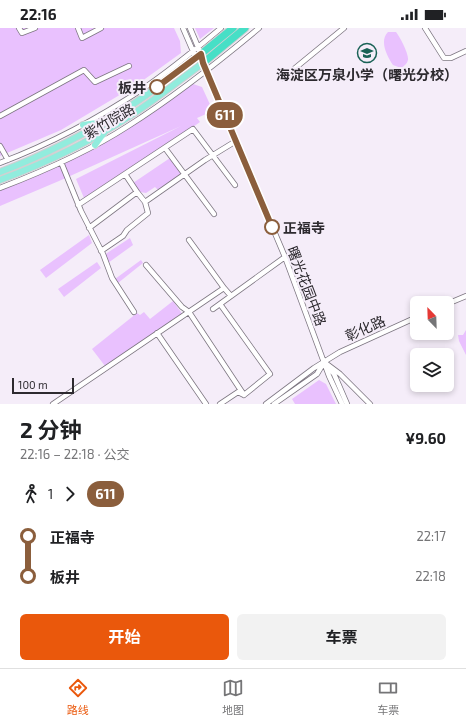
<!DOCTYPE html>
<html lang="zh">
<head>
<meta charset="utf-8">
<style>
  body { margin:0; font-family:"Exo 2","Noto Sans SC",sans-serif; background:#f2f2f2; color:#202124; height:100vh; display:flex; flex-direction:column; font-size:15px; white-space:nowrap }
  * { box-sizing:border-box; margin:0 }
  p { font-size:13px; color:#757577 }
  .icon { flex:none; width:22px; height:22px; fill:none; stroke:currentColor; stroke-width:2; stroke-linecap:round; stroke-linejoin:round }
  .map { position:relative; height:376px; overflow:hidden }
  .side { display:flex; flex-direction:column; background:#fff; flex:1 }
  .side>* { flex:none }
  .badge { padding:0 8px; border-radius:13px; font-size:14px; line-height:26px }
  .needle { width:26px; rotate:337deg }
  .controls { position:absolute; left:410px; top:268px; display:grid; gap:8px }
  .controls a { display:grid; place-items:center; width:44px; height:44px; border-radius:6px; background:#fff; box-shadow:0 2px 6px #0003; font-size:20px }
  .scale { position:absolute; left:12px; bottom:10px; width:62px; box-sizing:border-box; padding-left:4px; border:2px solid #2d2a2f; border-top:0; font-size:11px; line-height:14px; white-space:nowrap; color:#2d2a2f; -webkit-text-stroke:3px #f5edf9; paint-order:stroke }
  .map>.badge { position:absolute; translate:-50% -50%; box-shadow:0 0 0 2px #fff }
  .legs { display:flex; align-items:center; gap:6px; height:44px; padding:0 20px; font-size:13px }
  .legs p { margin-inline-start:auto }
  .head { display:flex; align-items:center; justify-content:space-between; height:68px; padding:0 20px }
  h1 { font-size:22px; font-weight:700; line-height:30px }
  .cta { display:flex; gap:8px; margin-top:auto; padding:8px 20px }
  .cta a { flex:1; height:46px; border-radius:6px; background:#ea580c; color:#fff; font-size:16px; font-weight:700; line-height:46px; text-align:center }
  .cta a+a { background:#f2f2f2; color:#202124 }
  ul { padding:0 20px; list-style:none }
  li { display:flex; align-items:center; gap:14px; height:40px; font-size:15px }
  li i { display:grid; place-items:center; width:6px; height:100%; margin:0 5px; background:currentColor }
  li i::after { content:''; width:10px; height:10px; margin:-5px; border:3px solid; border-radius:50%; background:#fff }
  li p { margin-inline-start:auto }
  li:first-child i { background:linear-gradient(#0000 50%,currentColor 0) }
  li:last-child i { background:linear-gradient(currentColor 50%,#0000 0) }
  .status { display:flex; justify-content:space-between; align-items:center; height:28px; padding:0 20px; background:#fff; direction:ltr }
  .status svg { height:11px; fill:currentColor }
  .dock { display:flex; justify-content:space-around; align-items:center; height:56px; border-top:1px solid #e0e0e0; background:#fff; font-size:11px; color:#757577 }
  .dock a { display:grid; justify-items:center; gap:2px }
  .dock .selected { color:#ea580c }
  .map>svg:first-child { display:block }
  .green { fill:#e9c1fe }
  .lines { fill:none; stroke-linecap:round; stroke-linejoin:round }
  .minor-casing { stroke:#7d7681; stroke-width:6 }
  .major-casing { stroke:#d1d0d1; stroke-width:8 }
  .highway-casing { stroke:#d1d0d1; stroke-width:9 }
  .minor { stroke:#fff; stroke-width:4.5 }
  .major { stroke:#91ecdd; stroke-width:6 }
  .highway { stroke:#47dfc6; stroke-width:7 }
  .line-1-casing { stroke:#fff; stroke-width:9 }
  .line-1 { stroke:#8b5e3c; stroke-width:6 }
  .stop-1-dot { fill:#fff; stroke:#8b5e3c; stroke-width:2 }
  .labels { text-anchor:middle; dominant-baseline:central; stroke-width:4; stroke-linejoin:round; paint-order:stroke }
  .poi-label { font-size:14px; font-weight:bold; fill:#2d2a2f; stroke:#f5edf9 }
  .stop-label { font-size:14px; font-weight:bold; fill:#2d2a2f; stroke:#f5edf9; text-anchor:end }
  .street-label { font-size:14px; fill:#2d2a2f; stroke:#f5edf9 }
</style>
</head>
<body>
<div class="status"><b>22:16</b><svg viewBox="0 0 49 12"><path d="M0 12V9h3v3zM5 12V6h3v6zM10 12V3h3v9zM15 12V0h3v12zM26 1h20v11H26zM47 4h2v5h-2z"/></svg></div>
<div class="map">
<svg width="466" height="376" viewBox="0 0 466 376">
  <rect width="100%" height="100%" fill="#f5edf9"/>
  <path class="green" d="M0,0H174L180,13L181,25L138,56L61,102L0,128Z
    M195,0H214L200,11Z
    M388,4H396C400,9 409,26 408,32C407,36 404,38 401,40L393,37C387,28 379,13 388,4Z
    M193,56L202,59L213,83L197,90L200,94L186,104L84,170L76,151L181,98L59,153L0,178V162L125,103Z
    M170,130L182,146L159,163L155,159L146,165L140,164L133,155Z
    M89,207L92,215L46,250L40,242Z
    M130,210L133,217L108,235L104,227Z
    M141,232L143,235L118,255L115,251Z
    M97,234L101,240L64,269L58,261Z
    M173,273L183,287L105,338L92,321L137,285L140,287L144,284L150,291Z
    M466,302V327L459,313L458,307H463Z
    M319,352L326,356L336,376H295L292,371Z"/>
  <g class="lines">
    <defs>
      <path id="minor" d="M19,0L22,5L35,0
        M78,0L82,10L101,0
        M183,0L196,30L203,35
        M190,0L201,26L203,35L285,229L329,348L342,376
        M425,0L444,30H451L466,23
        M283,50L344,0
        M0,88L84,42L95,54L129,38
        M0,118L8,132
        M165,120L214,186
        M61,134L81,183L103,226L112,250L134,284
        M0,135C50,116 99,90 144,60C171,42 196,21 221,0
        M125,146L137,164
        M0,160C44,143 88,124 128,98C174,69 217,35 259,0
        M78,177L193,101L235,157
        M89,200L137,164L145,174L205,132L236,113
        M189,212L224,260
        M101,223L123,208L127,202L148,185L145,174
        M146,237L182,279L189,284L244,367L238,364L220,376
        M220,276L270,346L244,367
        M447,276L466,268
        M213,281L285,229
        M157,305L206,376
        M324,334L340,346L370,376
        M329,340L334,346L347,376
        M53,376L224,260L231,268
        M266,376L314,340L340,324L417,289
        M274,376L317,346L323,336"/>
      <path id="major" d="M83,97L97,95
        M95,117L106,102
        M0,144C45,127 89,104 130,78C155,62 178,43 201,26
        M0,152C46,135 95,111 136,84C159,69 181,51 203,35"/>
      <path id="highway" d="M201,26L233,0
        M203,35L245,0"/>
    </defs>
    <use href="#minor" class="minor-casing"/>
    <use href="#major" class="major-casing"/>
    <use href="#highway" class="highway-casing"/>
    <use href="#minor" class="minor"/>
    <use href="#major" class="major"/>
    <use href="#highway" class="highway"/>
  </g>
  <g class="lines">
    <defs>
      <path id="line-1" d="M157,59L201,26L203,35L272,199"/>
    </defs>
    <use href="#line-1" class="line-1-casing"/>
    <use href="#line-1" class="line-1"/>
  </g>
  <defs>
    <symbol id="school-ring" viewBox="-11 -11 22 22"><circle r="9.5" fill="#f5edf9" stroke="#1a6256" stroke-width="1.5"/><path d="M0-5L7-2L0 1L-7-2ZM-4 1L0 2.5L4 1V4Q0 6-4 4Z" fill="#1a6256"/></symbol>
  </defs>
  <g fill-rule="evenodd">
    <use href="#school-ring" x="356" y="14" width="22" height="22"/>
  </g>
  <g class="stop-1-dot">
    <circle cx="157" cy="59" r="7"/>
    <circle cx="272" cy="199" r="7"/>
  </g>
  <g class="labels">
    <g class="poi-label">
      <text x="367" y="46">海淀区万泉小学（曙光分校）</text>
    </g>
    <g class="stop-label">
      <text x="146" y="59">板井</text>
      <text x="283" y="199" text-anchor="start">正福寺</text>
    </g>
    <g class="street-label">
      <text transform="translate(109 93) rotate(-30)">紫竹院路</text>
      <text transform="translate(307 258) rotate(69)">曙光花园中路</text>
      <text transform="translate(365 300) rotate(-24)">彰化路</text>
    </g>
  </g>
</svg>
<div class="controls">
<a><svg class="needle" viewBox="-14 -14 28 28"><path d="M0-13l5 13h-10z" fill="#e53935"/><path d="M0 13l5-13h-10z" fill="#757577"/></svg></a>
<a><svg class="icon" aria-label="layers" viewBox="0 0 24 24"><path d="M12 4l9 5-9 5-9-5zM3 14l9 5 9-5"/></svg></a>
</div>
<div class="scale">100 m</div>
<b class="badge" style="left:225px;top:87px;background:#8b5e3c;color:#fff">611</b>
</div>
<section class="side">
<div class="head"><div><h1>2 分钟</h1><p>22:16 – 22:18 · 公交</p></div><b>¥9.60</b></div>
<div class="legs"><svg class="icon" aria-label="walk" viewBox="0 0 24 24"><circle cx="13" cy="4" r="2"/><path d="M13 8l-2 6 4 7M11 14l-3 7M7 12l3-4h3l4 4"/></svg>1<svg class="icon" aria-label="forward" viewBox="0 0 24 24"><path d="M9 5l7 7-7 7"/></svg><b class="badge" style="background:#8b5e3c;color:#fff">611</b></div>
<ul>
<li><i style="color:#8b5e3c"></i><b>正福寺</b><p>22:17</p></li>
<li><i style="color:#8b5e3c"></i><b>板井</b><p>22:18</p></li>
</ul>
<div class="cta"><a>开始</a><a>车票</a></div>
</section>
<nav class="dock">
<a class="selected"><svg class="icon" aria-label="directions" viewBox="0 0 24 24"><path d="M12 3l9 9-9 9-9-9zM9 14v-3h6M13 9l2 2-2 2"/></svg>路线</a>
<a><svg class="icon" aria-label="map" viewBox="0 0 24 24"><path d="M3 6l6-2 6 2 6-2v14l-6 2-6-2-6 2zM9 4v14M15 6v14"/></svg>地图</a>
<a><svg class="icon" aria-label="tickets" viewBox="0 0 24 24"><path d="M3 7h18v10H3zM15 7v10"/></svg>车票</a>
</nav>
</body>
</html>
